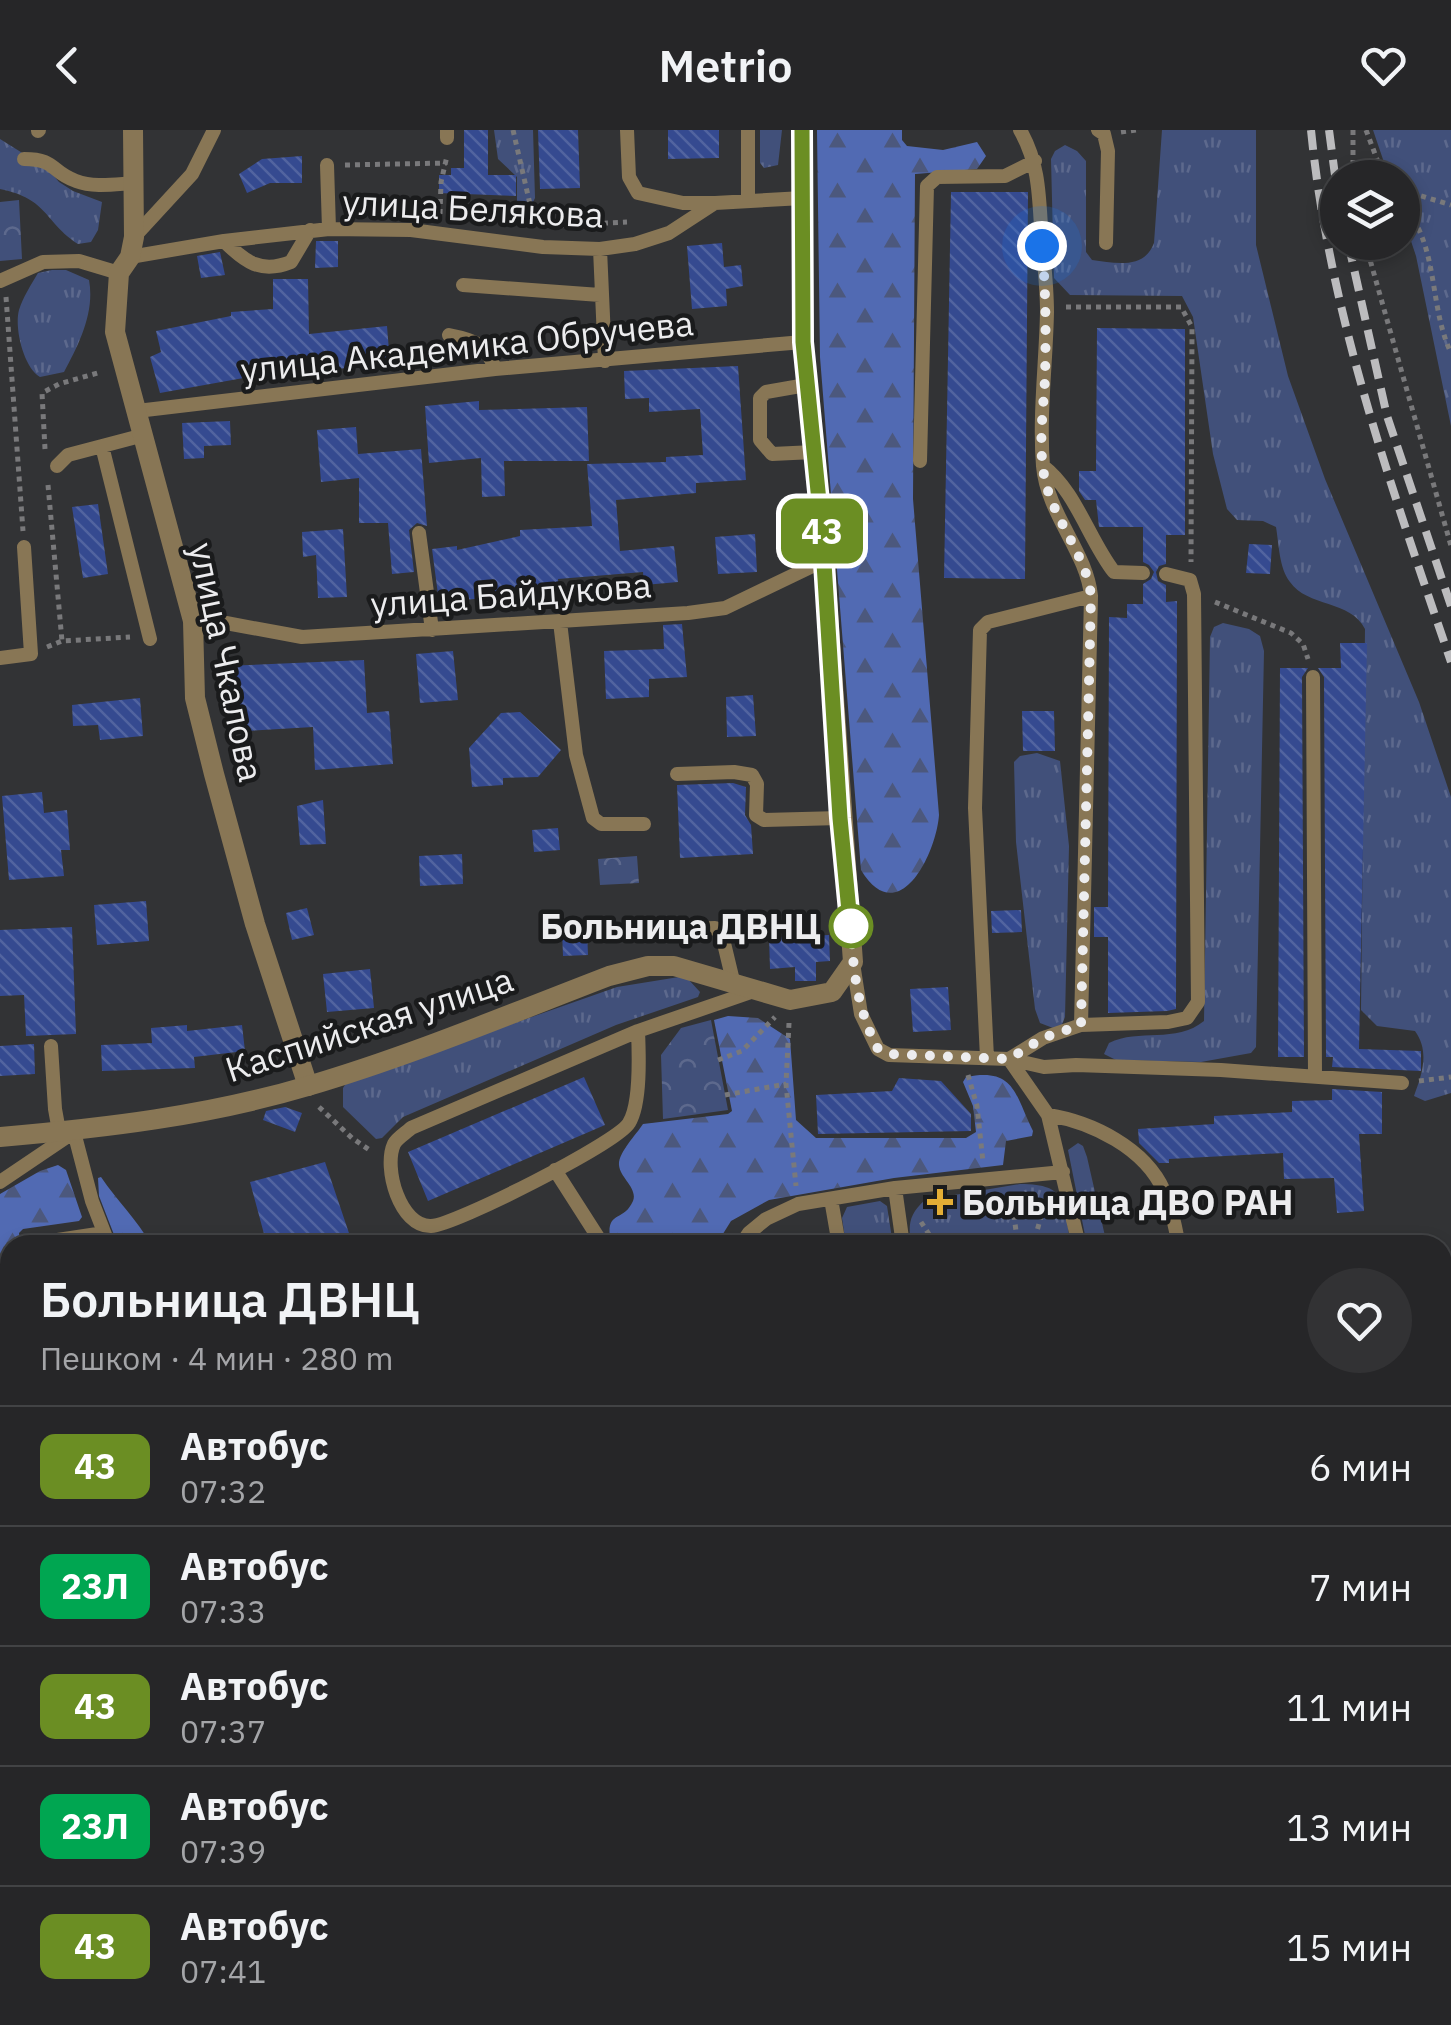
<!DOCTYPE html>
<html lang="ru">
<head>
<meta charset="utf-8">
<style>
  body { margin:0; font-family:"IBM Plex Sans",sans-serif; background:#323234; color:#f1f3f6; height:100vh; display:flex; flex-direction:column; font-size:38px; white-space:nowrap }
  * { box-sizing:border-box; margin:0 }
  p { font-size:32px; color:#a4a5a8 }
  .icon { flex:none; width:55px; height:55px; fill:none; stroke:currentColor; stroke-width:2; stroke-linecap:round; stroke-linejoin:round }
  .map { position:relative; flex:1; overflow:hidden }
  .panel { position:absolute; left:0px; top:1105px; width:1452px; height:790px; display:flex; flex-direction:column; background:#262628; border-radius:30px 30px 0 0; box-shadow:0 5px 15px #0003,0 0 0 2px #424345 }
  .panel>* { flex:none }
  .badge { padding:0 20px; border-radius:15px; font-size:35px; line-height:65px }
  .fabs { position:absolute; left:1320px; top:30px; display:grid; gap:20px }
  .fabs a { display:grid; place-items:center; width:100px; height:100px; border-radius:50%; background:#262628; box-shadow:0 5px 15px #0003,0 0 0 2px #424345; font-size:50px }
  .you { position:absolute; width:50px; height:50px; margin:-25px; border:8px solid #fff; border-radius:50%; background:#1a73e8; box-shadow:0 0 0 15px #1a73e833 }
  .map>.badge { position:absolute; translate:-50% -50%; box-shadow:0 0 0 5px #fff }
  .round { display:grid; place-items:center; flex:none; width:105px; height:105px; border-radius:52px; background:#323234 }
  .headline { display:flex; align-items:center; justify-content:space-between; height:170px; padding:0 40px }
  h1 { font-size:48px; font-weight:600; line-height:75px }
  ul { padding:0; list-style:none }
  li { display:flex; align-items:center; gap:30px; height:120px; padding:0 40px; border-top:2px solid #424345 }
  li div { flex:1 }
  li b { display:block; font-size:38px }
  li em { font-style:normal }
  li .badge { min-width:110px; font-weight:700; text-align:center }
  header { display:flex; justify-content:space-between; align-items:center; height:130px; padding:0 40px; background:#262628; font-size:45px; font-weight:600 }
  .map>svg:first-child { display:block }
  .grass { fill:url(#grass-tufts) }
  .forest { fill:url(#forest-firs) }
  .park { fill:url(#park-crowns) }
  .building { fill:url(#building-back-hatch) }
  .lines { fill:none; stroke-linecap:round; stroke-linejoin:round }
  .path { stroke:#79797b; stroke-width:5; stroke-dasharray:5 5; stroke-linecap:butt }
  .service { stroke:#887655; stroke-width:14 }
  .minor { stroke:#887655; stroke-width:20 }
  .tertiary { stroke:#887655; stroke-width:20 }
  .rail { stroke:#bcbcbe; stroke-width:8; stroke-dasharray:20 10; stroke-linecap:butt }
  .line-casing { stroke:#fff; stroke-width:22 }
  .line { stroke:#6b8e23; stroke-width:15 }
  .walk { stroke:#ececee; stroke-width:10; stroke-dasharray:0 18 }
  .stop-dot { fill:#fff; stroke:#6b8e23; stroke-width:5 }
  .poi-dot { fill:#e4ae35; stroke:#1a1b1c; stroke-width:4 }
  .labels { text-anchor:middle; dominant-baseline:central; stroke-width:9; stroke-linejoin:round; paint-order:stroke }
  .street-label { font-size:35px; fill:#ececee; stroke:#1a1b1c }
  .stop-label { font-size:35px; font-weight:bold; fill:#ececee; stroke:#1a1b1c; text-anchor:end }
  .poi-label { font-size:35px; font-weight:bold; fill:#ececee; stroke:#1a1b1c; text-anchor:start }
</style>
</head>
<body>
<header><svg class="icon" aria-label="back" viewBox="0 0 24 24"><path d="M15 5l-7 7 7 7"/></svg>Metrio<svg class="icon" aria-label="heart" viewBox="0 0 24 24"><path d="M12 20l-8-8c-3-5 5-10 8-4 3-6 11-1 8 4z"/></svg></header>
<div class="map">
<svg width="1451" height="1895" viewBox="0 0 1451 1895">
  <defs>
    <pattern id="grass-tufts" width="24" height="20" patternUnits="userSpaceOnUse" patternTransform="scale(2.5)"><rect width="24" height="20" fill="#41507a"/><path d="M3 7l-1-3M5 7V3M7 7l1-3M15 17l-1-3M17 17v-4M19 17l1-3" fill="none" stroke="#5d698d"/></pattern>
    <pattern id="forest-firs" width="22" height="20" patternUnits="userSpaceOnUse" patternTransform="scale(2.5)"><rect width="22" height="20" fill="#516ab3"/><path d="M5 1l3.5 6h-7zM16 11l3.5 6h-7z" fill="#4c587d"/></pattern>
    <pattern id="park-crowns" width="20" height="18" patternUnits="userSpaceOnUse" patternTransform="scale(2.5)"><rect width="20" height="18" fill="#41507a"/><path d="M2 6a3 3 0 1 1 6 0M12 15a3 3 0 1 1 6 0" fill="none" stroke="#5d698d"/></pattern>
    <pattern id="building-back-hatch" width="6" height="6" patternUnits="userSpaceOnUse" patternTransform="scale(2.5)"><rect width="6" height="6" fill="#354a90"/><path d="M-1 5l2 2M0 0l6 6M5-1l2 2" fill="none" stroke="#5264a0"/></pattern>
  </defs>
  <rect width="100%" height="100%" fill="#323335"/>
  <path class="grass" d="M494,0H533L535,68L532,74L524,76L517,71V47L498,29Z
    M760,0H782L778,35L764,38L760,33Z
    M1162,0H1256V115L1288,246L1325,349L1419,572L1451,667V963L1425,971L1414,966C1422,944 1430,922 1415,901L1377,896L1361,880L1365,499C1351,470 1307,477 1290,452C1279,438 1279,414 1276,397L1263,391L1237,390L1227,379L1213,324L1193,187L1182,166L1070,165L1054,148L1051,29L1055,21L1065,15L1077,21L1086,31V122L1092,130C1115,133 1144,140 1154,113Z
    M1373,0H1451V296L1416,126L1403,87L1402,48L1389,47Z
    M0,9L48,39L59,52L73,61L102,72L98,100L91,112L78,114C44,92 49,69 0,59Z
    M52,140H66L89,150C95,182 79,214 64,242L40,247C24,238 14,198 19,180C23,167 31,155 38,143Z
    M1223,493L1249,499L1260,506L1264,521L1256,917L1251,923L1201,932L1116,930L1104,924L1109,913C1139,898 1176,914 1204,891L1210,507L1214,497Z
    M1037,623L1060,631L1069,716L1065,887L1061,897L1053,898L1040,893L1035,879L1016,712L1014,632L1020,626Z
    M679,847L688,849L700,862L698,867L616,895L403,987L382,1008L376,1009L343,977V958L347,952L617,857Z
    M1078,1013L1083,1016L1087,1027L1107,1115H1087L1068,1020Z
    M1020,1054C1070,1054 1063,1074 1071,1115H911C908,1095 909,1084 925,1070Z
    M880,1071L887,1076L893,1115H846L842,1088L847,1077Z
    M10,1795V1842L0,1838V1796Z"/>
  <path class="forest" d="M817,0H902V10L907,16L943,20L977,12L986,26L977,39L915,44L913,369L939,685C936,725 898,801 861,740L820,227Z
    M728,886L758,888L790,909L796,990L816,1008H966L976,1002L973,976L963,952L966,947C1015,937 1015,965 1033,1001L1032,1006L1006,1011L1003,1035L894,1048L769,1070L731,1091L716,1115H611C604,1078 623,1094 633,1071C638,1058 620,1048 619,1035C618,1023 636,1005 643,994L728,984L732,981L714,890Z
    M58,1035L66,1040L82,1087L79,1091L23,1099L19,1103L20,1115H10V1243L0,1234V1064L40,1041Z
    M101,1047C117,1071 137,1089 151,1115H118L99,1066L98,1048Z
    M124,1885H507L500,1895H123Z
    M973,1885H1126L1124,1895H954Z"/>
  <path class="park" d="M19,70L22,129L0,131V72Z
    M637,726L639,753L600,755L598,729Z
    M711,890L728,980L663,989L661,925L681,898Z"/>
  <path class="building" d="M464,0H488V45H516V66L439,63V45H451V38H464Z
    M538,0H578L580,58L540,59Z
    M668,0H719V28L668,29Z
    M302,26V53H270L247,63L239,44L262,29Z
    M951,62H1028L1025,449L944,448Z
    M316,111H338V137L315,138Z
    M722,113L724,137L741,135L743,156L726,159L727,176L692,179L687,116Z
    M220,122L225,145L201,148L197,126Z
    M273,149H308L309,204L387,196L390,233L311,242V236L160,263L150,227L161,222L156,201L231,186V182L273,179Z
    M1097,198L1185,199V405H1166V434L1159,436L1156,442L1158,451L1166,455V472L1177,471L1176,879L1167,881L1108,883V807H1094V777H1108L1109,487L1127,488V474H1143V454L1151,449L1154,442L1149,435L1143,432V397H1099L1096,370H1085L1079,361V341H1096Z
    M738,236L746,350L696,353V363L616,370L620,421L674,416L678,452L644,455L643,442L558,449L559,462L439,472L432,419L457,416V420L520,406V400L592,396L587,334L666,332V327L703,325L700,279L649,282V268L625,269L624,241Z
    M479,271V280L587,277L589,331H504L505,366L482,367L481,328L429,333L425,276Z
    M230,291L231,315L204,316V328L184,329L182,293Z
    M356,297L358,324L421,319L427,396L417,393L409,400L414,442L392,444L388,393H359V348L321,352L317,300Z
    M98,374L108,444L83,448L72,377Z
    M343,399L347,467L318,468L316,425L303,427L302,402Z
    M755,404L757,442L718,444L715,407Z
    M1249,414L1272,415L1270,444L1246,443Z
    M682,494L687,547L649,549V567L606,569L604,521L664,519L663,495Z
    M1340,513H1367L1359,919L1421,921V941L1332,937L1333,927H1326L1324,547L1318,538H1341Z
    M453,521L458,570L420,573L416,524Z
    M364,530L367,583L389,581L393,634L315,640L313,597L229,602L224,536Z
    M1280,538H1308L1302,547L1304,927H1278Z
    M753,565L756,606L727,607L726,567Z
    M140,568L143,606L100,610L98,595L73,596L72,575Z
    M1022,581H1054L1055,621H1023Z
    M520,582L561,620L538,647L503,648V655L472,657L469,618L501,583Z
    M733,653L746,657L745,685L751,695L753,724L680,728L677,655Z
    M42,662L44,683L67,680L70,720H61L64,746L9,750L2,666Z
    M323,670L326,714L300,715L297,676Z
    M558,698L560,720L534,722L532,700Z
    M462,724L463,754L420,756L419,726Z
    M146,771L149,811L97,815L94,775Z
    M307,778L314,805L292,810L286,783Z
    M1021,780L1022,802L992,803L991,781Z
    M72,797L76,904L26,906L24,865L0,866V800Z
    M587,800L588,825L563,826L562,801Z
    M829,805L830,831L816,832V851H795V837L770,839L769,808Z
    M370,839L374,878L327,882L323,844Z
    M948,857L951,900L913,902L910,859Z
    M187,895V901L242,895L245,921L194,927L195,938L102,941L101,915L152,913L151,898Z
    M34,914L35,944L0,946V916Z
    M584,947L605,995L428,1071L408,1022Z
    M899,948L941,951L971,984V1001L818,1004L816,965L892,961Z
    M1332,959L1382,962V1004H1359L1364,1081L1337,1083L1334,1048L1284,1049L1283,1023L1169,1029V1033H1159L1139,1013L1138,999L1214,994V986L1292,982V971L1332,970Z
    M285,977L302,983L295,1002L263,990L266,981Z
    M325,1032L353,1115H267L250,1052Z"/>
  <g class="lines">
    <path class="path" d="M513,0L535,96
      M1353,0V48
      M1366,0L1384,48
      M1121,2L1136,0
      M345,35L447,33
      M1402,60L1451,75
      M1402,73C1440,117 1428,174 1451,223
      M440,84L441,52L447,26
      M563,95L627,92
      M1365,112L1451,416
      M6,167L23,401
      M1066,177H1181L1192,197L1191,432
      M45,319L42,263L59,254L101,242
      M48,355L62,511
      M1215,472L1291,503L1303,514L1308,529
      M47,517L62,511L130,507
      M789,893L786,954L796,1056
      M718,930L742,921L775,887
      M968,945L977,976L983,1032
      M1419,951L1451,947
      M725,965L786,954
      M319,977L352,1008L371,1021
      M1011,1065L1018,1115
      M921,1092L936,1115
      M1027,1115L1035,1108L1046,1069
      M0,1173L10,1172
      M2,1274L10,1289
      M307,1895L321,1885
      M960,1895L961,1885"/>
    <path class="service" d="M447,0V8
      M627,0L629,47L638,63L683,73H715
      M748,0V71
      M1098,0L1104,4L1108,21L1106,113
      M38,1L39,0
      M24,29C57,29 50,42 76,51C94,58 116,54 135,53
      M327,35L329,99
      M134,107L192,44L214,0
      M224,111C245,132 261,144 291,132L310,100
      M600,119L605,231
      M130,127L224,111L329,99L411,100L543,117L600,119L635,114L669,103L715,73L803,68
      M0,151L43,132L79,131L119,143
      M463,155L600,165
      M449,205C475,210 486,214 495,239
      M806,255L766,262L760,268V310L772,324L814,322
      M137,281L495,239L803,212
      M102,316L150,509
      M920,331L927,56L937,47L1005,46L1035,31
      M57,336L68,325L144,305
      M1043,336C1076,361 1089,410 1114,442L1143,443
      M419,403L432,500
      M193,491L226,493L302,507L688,483L725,478L823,431
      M560,492L576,625L593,688L601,694H644
      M0,528L31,524L24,417
      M1313,547L1315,946
      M677,644L734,642L752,645L757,654L756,685L764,690L840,688
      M609,802L715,798L722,805L734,855
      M853,833L861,884L878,919L889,925L1009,929L1044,937L1076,935L1221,940L1402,953
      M1081,895L1168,892L1187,888L1198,872L1194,464L1190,450L1166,444
      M638,901C639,924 641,974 629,993C617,1013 455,1095 431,1096C400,1097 383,1038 394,1014C397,1008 406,1003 411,998L638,901L754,861
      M51,916L55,979L59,1001
      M987,928L975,678L980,500L988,492L1091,466
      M1009,929L1043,908L1081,895L1091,466C1087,422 1047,384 1043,336C1039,285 1046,233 1047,182C1047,153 1043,125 1041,97C1039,62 1038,31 1020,0
      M1009,929L1048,985L1079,1115
      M1048,985C1092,992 1145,1018 1164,1061C1172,1077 1175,1098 1179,1115
      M555,1040L603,1115
      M0,1052L74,1002L92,1071L109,1115
      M895,1058L903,1115
      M831,1069L839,1115
      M51,1111L104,1103
      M741,1115L749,1103L766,1089L798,1074L895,1058L1063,1042
      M0,1253L10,1255
      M1442,1367L1451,1369
      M0,1576L10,1593
      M0,1739L10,1740
      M780,1885L782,1895
      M839,1885L840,1895
      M86,1895L95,1885
      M524,1895L531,1885
      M1173,1895L1177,1885"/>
    <path class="minor" d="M133,0L134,107L130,127L119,143L115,202L193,491L195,568L214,644L255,794L308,956"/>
    <path class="tertiary" d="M0,1007C104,998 207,986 308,956C410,926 510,884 609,846L648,836H674L790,870L832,862L853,832L822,401L803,212L802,0"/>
    <path class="rail" d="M1311,0C1329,183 1392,359 1451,532
      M1329,0L1338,68
      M1348,112L1387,286L1451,476"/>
  </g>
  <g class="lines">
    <defs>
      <path id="line" d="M802,0L803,212L822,401L840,688L851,802"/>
    </defs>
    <use href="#line" class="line-casing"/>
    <use href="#line" class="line"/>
    <path class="walk" d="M851,796C853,841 857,879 878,919L890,924L1009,929L1043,908L1081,895L1091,466C1087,426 1054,391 1045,350C1038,318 1043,282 1045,249C1046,204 1046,161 1042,116"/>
  </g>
  <circle class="stop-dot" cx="851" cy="796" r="20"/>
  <path class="poi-dot" d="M935 1057h10v10h10v10h-10v10h-10v-10h-10v-10h10z"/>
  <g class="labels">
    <g class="street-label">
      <text transform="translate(473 78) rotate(3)">улица Белякова</text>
      <text transform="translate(467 216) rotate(-6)">улица Академика Обручева</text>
      <text transform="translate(511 464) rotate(-4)">улица Байдукова</text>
      <text transform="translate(227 532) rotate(78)">улица Чкалова</text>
      <text transform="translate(369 894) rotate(-18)">Каспийская улица</text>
    </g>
    <g class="stop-label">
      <text x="821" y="796">Больница ДВНЦ</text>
    </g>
    <g class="poi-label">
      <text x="962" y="1072">Больница ДВО РАН</text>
    </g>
  </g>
</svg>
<div class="fabs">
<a><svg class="icon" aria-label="layers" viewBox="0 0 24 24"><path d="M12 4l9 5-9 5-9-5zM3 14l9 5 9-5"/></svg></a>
</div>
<div class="you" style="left:1042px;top:116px"></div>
<b class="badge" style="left:822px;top:401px;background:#6b8e23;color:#fff">43</b>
<section class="panel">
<div class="headline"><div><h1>Больница ДВНЦ</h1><p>Пешком · 4 мин · 280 m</p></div><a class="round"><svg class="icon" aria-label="heart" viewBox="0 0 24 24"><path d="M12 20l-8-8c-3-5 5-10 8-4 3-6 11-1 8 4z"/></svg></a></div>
<ul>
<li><span class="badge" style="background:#6b8e23;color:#fff">43</span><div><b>Автобус</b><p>07:32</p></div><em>6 мин</em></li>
<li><span class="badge" style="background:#00a651;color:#fff">23Л</span><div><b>Автобус</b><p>07:33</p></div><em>7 мин</em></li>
<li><span class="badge" style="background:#6b8e23;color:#fff">43</span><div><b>Автобус</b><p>07:37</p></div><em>11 мин</em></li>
<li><span class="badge" style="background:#00a651;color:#fff">23Л</span><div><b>Автобус</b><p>07:39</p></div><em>13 мин</em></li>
<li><span class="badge" style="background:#6b8e23;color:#fff">43</span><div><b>Автобус</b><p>07:41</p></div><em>15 мин</em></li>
</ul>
</section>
</div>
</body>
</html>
